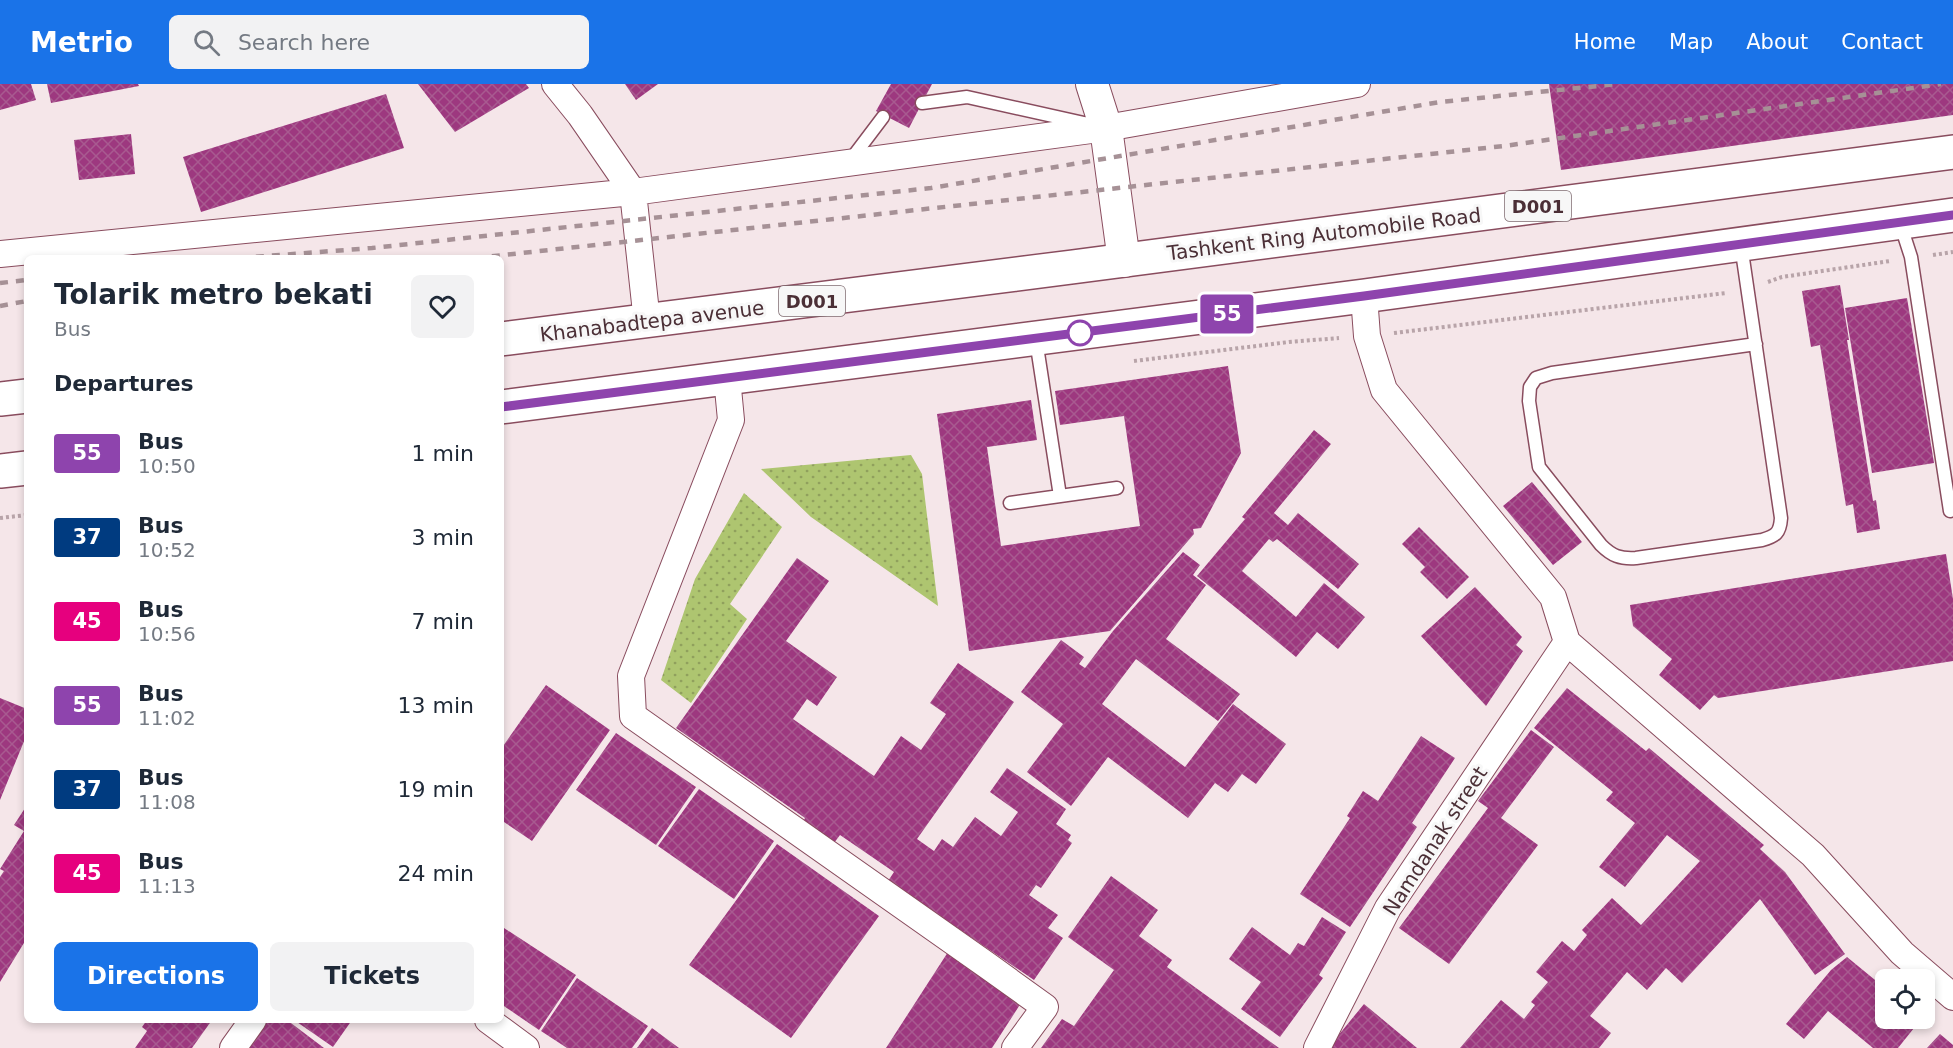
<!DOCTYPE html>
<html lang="en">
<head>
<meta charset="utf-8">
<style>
  body { margin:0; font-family:"DejaVu Sans",sans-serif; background:#f2f2f3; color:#1f2937; height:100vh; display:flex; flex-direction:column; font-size:22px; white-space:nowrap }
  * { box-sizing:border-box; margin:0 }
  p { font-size:20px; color:#747a83 }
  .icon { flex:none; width:33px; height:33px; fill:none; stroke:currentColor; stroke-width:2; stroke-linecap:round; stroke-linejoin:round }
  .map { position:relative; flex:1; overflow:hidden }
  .side { position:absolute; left:24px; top:171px; width:480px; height:768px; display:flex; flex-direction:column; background:#fff; border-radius:9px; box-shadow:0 3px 9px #0003 }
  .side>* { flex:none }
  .badge { padding:0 12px; border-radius:4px; font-size:21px; line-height:39px }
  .buttons { position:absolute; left:1875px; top:885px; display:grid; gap:12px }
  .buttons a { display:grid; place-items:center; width:60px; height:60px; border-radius:9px; background:#fff; box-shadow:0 3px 9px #0003; font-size:30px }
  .map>.badge { position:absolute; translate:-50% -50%; box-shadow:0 0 0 3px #fff }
  h2 { padding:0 30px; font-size:22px; line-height:54px }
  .round { display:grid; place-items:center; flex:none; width:63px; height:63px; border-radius:9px; background:#f2f2f3 }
  .overview { display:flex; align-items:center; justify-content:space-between; height:102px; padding:0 30px }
  h1 { font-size:28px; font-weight:700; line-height:45px }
  .cta { display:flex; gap:12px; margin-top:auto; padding:12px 30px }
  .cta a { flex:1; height:69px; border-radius:9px; background:#1a73e8; color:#fff; font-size:24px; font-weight:700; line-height:69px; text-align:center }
  .cta a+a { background:#f2f2f3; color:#1f2937 }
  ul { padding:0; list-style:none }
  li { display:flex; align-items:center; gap:18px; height:84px; padding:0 30px }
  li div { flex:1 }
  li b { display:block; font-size:22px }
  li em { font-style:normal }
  li .badge { min-width:66px; font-weight:700; text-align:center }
  header { display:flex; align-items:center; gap:36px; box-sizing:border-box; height:84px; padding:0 30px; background:#1a73e8; color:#fff }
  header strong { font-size:28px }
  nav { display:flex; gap:33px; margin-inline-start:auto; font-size:21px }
  .search { width:420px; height:54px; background:#f2f2f3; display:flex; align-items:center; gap:15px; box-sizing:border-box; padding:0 21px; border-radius:9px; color:#747a83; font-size:22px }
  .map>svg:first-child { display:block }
  .grass { fill:url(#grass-dots) }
  .building { fill:url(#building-cross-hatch) }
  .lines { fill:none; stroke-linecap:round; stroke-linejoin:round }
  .service-casing { stroke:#894c5e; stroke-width:15 }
  .minor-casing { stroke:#894c5e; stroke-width:28 }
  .tertiary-casing { stroke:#894c5e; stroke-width:34 }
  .trunk-casing { stroke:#894c5e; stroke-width:36 }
  .path { stroke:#b8a4a9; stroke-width:4; stroke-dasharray:3 3; stroke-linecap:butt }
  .service { stroke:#fff; stroke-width:12 }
  .minor { stroke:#fff; stroke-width:26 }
  .tertiary { stroke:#fff; stroke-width:32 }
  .trunk { stroke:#fff; stroke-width:33 }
  .rail { stroke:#a69196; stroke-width:4.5; stroke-dasharray:8 8; stroke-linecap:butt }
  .line-casing { stroke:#fff; stroke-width:14 }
  .line { stroke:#8e44ad; stroke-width:9 }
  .stop-dot { fill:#fff; stroke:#8e44ad; stroke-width:3 }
  .labels { text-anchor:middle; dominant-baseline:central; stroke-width:6; stroke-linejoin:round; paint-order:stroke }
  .shield { fill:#f7f7f7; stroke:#7f6b70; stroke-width:1.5 }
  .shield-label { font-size:18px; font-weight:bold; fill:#4b2f36 }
  .street-label { font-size:20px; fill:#4b2f36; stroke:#f7f7f7 }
</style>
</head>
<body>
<header>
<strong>Metrio</strong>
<div class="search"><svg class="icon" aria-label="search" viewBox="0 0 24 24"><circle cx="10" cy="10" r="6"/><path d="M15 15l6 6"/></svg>Search here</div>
<nav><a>Home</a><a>Map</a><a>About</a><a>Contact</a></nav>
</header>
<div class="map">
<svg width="1953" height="964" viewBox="0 0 1953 964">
  <defs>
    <pattern id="grass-dots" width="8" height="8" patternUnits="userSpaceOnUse" patternTransform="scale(1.5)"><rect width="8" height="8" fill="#aec570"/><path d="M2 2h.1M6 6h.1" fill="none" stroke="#90a05d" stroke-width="1.8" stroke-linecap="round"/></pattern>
    <pattern id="building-cross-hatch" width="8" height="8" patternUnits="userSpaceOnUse" patternTransform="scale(1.5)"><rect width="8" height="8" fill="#9d387f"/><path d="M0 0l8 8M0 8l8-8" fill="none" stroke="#a85a90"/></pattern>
  </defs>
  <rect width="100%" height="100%" fill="#f5e6e9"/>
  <path class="grass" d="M911,371L922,390L938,522L811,433L761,385Z
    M744,409L782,443L730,520L747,535L691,619L661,596L695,495Z"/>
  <path class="building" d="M0,0H31L36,16L0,26Z
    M47,0H138L139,2L51,19Z
    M418,0H526L529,4L455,48Z
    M625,0H658L636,16Z
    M891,0H932L909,44L876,27Z
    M1549,0H1953V31L1561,86Z
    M386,10L404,64L201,128L183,73Z
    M131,50L135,90L79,96L74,56Z
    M1840,201L1849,256H1847L1873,417L1876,416L1880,445L1857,449L1853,420L1846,422L1820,261L1811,263L1802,207Z
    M1907,214L1934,379L1872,389L1845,224Z
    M1228,282L1241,369L1201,444L1193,445L1194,450L1110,547L969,567L937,330L1031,316L1037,356L987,363L1001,462L1140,442L1124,332L1060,341L1055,307Z
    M1314,346L1331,360L1274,429L1288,441L1298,429L1359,480L1338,505L1277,455L1273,458L1269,455L1242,487L1296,533L1324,499L1365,533L1338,565L1317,548L1296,573L1197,492L1245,435L1242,433Z
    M1532,398L1582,458L1553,481L1503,422Z
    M1419,443L1469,493L1447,515L1420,488L1425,483L1402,460Z
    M1183,468L1200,481L1193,491L1206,501L1166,555L1240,610L1218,637L1136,575L1102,620L1185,683L1233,620L1286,660L1256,700L1242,690L1228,708L1215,699L1188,734L1108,673L1071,722L1027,688L1063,640L1021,608L1061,556L1084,573L1079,580L1085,584L1113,547Z
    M1946,470L1953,515V577L1718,614L1714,611L1700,626L1659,591L1672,575L1633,542L1630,521Z
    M797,474L829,497L786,557L837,593L817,622L807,615L793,635L874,692L901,652L921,666L946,630L930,619L958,579L1014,618L917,755L934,767L942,755L953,763L975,733L1001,752L1018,728L990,708L1007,684L1066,725L1056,740L1071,751L1068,756L1072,759L1041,804L1036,801L1029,811L1058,831L1048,844L1063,854L1034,896L888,797L894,788L840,751L834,759L803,738L805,734L676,644Z
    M1475,503L1522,553L1516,561L1523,567L1486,622L1421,552Z
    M546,601L610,646L532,757L501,736V665Z
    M1567,604L1646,667L1649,664L1764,761L1760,765L1785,788L1845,870L1815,891L1760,815L1682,899L1666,884L1647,906L1627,888L1590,932L1611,949L1599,964H1460L1501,916L1524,935L1535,921L1531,918L1548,898L1536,888L1562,857L1574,867L1587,851L1582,846L1612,814L1641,841L1700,777L1667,751L1625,803L1599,783L1635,739L1606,716L1613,708L1534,644Z
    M0,614L27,625V650L0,716Z
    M1531,646L1554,663L1501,734L1538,761L1449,880L1399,844L1488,724L1478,717Z
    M616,649L696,703L656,761L576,706Z
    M1421,652L1455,674L1412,739L1417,743L1350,843L1300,810L1350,734L1347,732L1363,707L1378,717Z
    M699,705L774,757L734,815L658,762Z
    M27,721V854L0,898V793L4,787L0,785L24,747L14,741Z
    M777,760L879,832L791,954L689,881Z
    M1111,792L1158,826L1139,852L1172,876L1167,883L1279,964H1041L1062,935L1074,942L1114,886L1068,853Z
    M1322,833L1346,848L1319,891L1323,894L1280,953L1241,925L1261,898L1229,875L1252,843L1290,871L1298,859L1304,862Z
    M501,842L576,891L539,946L501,920Z
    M948,868L1023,916L992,964H886Z
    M1847,873L1886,905V934H1922L1898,964H1873L1828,927L1804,955L1786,940L1831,886Z
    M577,894L648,942L632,964H567L541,947Z
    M1364,920L1417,964H1328Z
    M147,936H212L192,964H135L147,947L142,943Z
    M267,936H287L324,964H246Z
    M294,936H352L333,963Z
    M652,944L679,964H637Z
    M1940,950L1953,961V964H1927Z"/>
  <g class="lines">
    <defs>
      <path id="service" d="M922,19L967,13L1084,39
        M849,78L883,33
        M1900,139L1911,173L1950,427
        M1741,161L1781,434C1780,449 1776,452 1762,456L1636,474C1620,475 1612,472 1601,461L1539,383L1529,317L1530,303L1536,294L1552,289L1756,260
        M1036,256L1060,412L1117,404
        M1010,419L1060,412"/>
      <path id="minor" d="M555,0L580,31L633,108L647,238
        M0,170L633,108L1106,44L1357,0
        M1364,212L1367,252L1384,306L1553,513L1567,558L1813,771L1902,869L1953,913
        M727,294L731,336L631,592L633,632L988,882L1045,923L1015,964
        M488,936L526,964
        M233,964L253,936
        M1317,964L1388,824L1567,558"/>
      <path id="tertiary" d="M1092,0L1106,44L1124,177"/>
      <path id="trunk" d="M501,255L1072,183L1953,68
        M0,315L27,312
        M501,323L1364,212L1953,131
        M0,387L27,384"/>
    </defs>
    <use href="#service" class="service-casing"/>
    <use href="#minor" class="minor-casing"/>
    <use href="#tertiary" class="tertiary-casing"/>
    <use href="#trunk" class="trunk-casing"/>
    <path class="path" d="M1933,171L1953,168
      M1768,198L1782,193L1890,177
      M1394,249L1726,209
      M1134,277L1289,258L1339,254
      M0,434L27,431"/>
    <use href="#service" class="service"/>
    <use href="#minor" class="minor"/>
    <use href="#tertiary" class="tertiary"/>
    <use href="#trunk" class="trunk"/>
    <path class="rail" d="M240,174L372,164L931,104L1440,18L1618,0
      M476,174L1504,62L1941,0
      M0,199L27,196
      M0,222L27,217"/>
  </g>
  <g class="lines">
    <defs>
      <path id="line" d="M501,323L1364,212L1953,131"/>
    </defs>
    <use href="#line" class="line-casing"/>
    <use href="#line" class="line"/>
  </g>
  <circle class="stop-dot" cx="1080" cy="249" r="12"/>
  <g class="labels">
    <g class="shield">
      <rect x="1505" y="107" width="66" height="30" rx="4.5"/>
      <rect x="779" y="202" width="66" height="30" rx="4.5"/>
    </g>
    <g class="shield-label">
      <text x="1538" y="122">D001</text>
      <text x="812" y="217">D001</text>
    </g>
    <g class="street-label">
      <text transform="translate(1324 150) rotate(-7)">Tashkent Ring Automobile Road</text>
      <text transform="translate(652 237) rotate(-7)">Khanabadtepa avenue</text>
      <text transform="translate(1435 757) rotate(-57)">Namdanak street</text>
    </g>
  </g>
</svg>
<div class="buttons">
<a><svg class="icon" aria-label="locate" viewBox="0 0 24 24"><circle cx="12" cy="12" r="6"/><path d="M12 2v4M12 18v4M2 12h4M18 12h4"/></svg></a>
</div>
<b class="badge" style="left:1227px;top:230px;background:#8e44ad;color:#fff">55</b>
<section class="side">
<div class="overview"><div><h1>Tolarik metro bekati</h1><p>Bus</p></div><a class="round"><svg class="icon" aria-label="heart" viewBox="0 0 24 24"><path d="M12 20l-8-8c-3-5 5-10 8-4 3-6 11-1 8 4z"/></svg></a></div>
<h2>Departures</h2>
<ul>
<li><span class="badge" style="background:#8e44ad;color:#fff">55</span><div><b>Bus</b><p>10:50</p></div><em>1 min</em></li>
<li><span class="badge" style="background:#003b80;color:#fff">37</span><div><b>Bus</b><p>10:52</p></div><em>3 min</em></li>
<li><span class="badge" style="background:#e6007e;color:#fff">45</span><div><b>Bus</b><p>10:56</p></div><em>7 min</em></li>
<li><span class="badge" style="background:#8e44ad;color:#fff">55</span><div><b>Bus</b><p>11:02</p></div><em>13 min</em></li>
<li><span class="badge" style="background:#003b80;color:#fff">37</span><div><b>Bus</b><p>11:08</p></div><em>19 min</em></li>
<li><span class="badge" style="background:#e6007e;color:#fff">45</span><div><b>Bus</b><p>11:13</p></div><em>24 min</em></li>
</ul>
<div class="cta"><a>Directions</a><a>Tickets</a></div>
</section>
</div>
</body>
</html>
